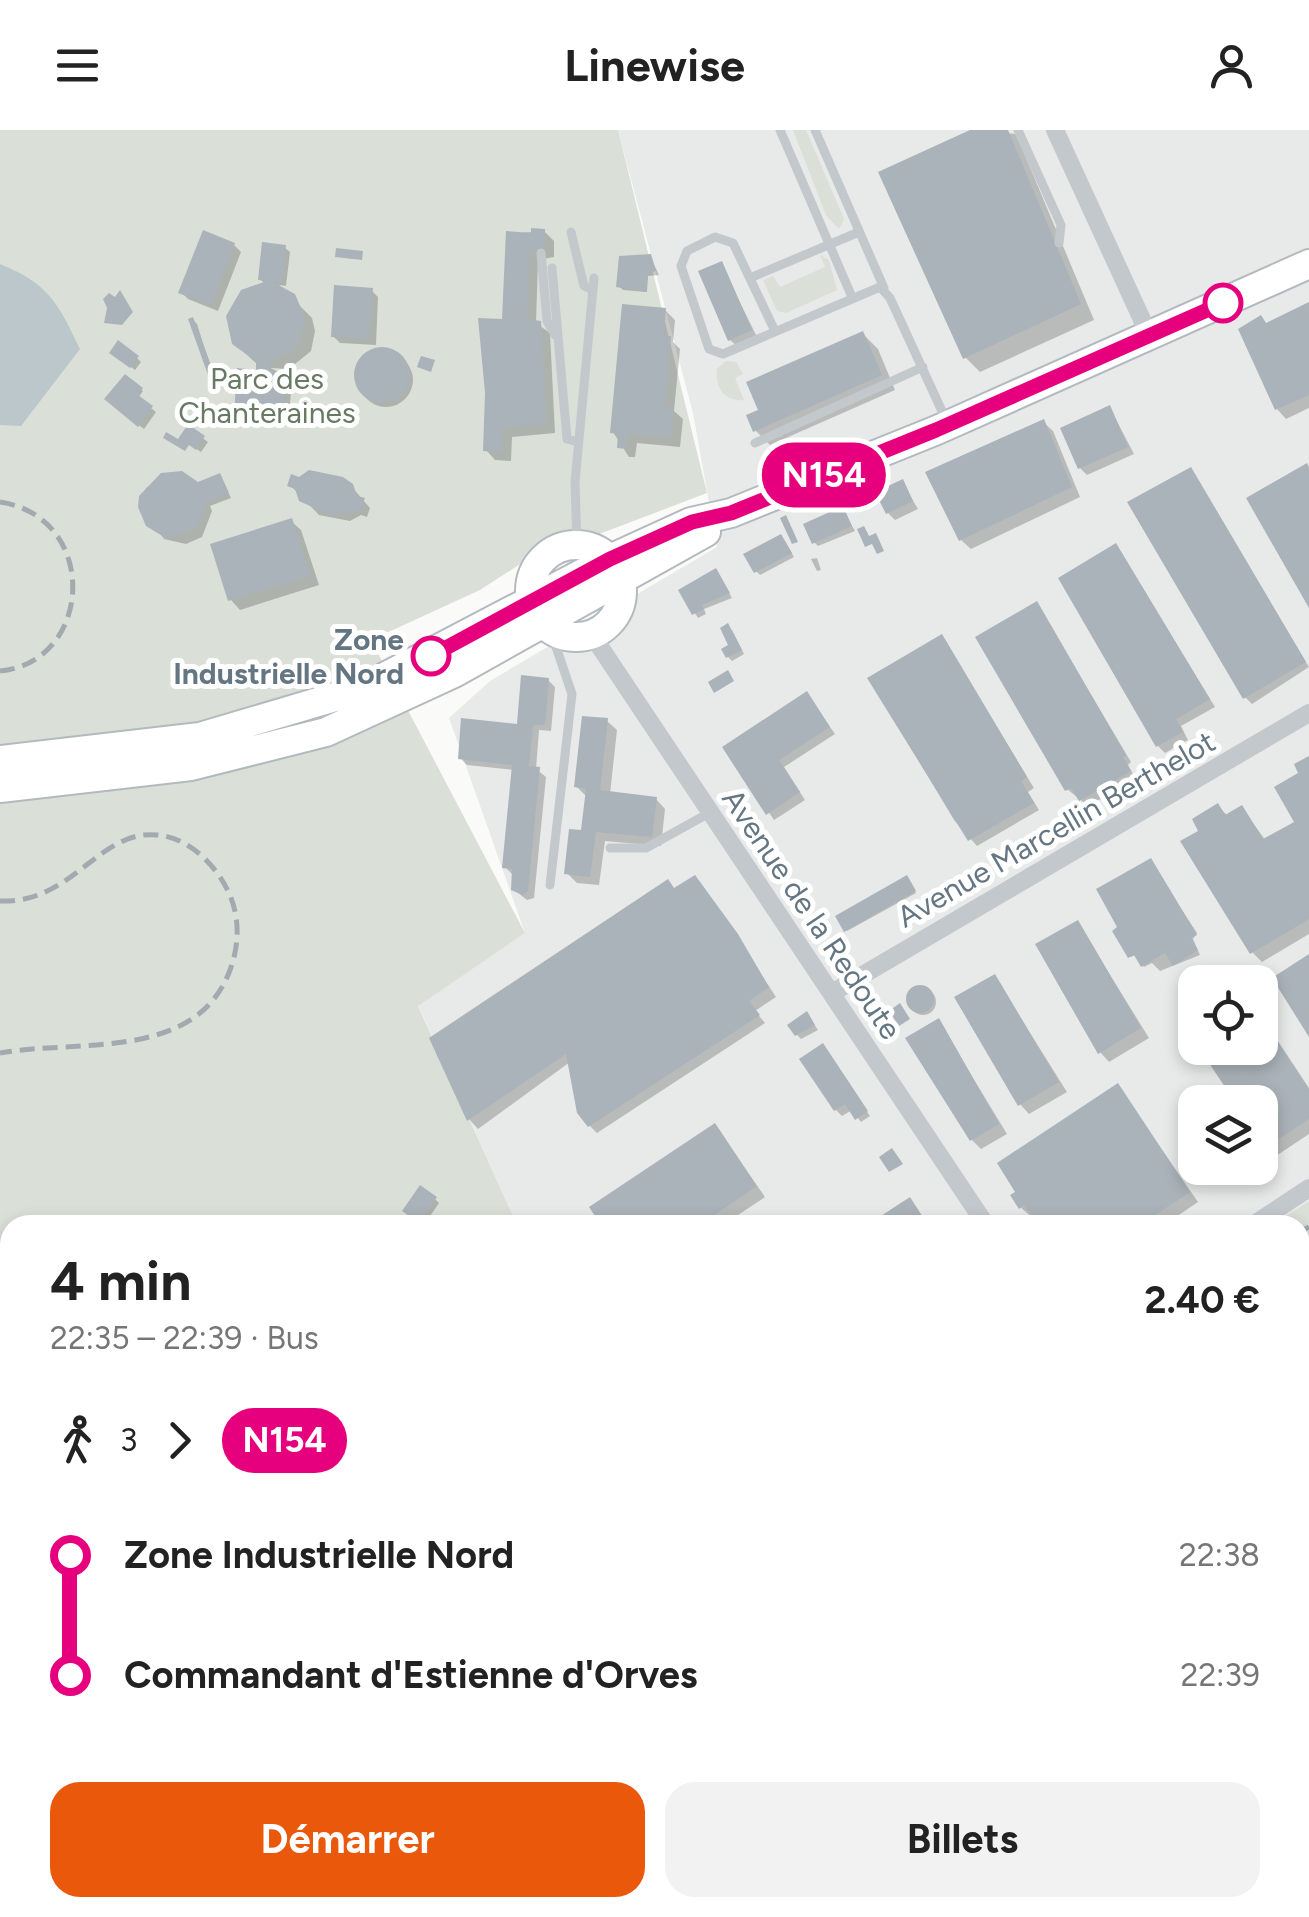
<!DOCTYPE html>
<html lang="fr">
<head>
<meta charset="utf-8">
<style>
  body { margin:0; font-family:Figtree,sans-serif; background:#f2f2f2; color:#222; height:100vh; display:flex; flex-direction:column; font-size:38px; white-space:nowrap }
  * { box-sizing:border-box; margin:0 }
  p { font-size:32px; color:#767676 }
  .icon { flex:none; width:55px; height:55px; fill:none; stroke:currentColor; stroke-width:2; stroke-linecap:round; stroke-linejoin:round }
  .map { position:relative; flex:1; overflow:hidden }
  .drawer { position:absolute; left:0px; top:1085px; width:1310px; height:702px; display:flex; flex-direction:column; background:#fff; border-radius:30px 30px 0 0; box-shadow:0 5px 15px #0003 }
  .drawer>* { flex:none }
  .badge { padding:0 20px; border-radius:32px; font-size:35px; line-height:65px }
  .buttons { position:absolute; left:1178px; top:835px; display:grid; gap:20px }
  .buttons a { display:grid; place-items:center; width:100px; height:100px; border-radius:20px; background:#fff; box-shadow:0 5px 15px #0003; font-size:50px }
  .map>.badge { position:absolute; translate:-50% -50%; box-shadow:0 0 0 5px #fff }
  .legs { display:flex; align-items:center; gap:15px; height:110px; padding:0 50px; font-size:32px }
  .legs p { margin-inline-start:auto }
  .headline { display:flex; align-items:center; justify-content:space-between; height:170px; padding:0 50px }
  h1 { font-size:55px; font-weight:700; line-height:75px }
  .action { display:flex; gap:20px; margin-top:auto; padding:20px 50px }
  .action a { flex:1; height:115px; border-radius:30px; background:#ea580c; color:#fff; font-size:40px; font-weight:700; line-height:115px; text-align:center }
  .action a+a { background:#f2f2f2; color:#222 }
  ul { padding:0 50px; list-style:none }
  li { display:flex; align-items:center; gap:35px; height:120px; font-size:38px }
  li i { display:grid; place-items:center; width:15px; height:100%; margin:0 12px; background:currentColor }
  li i::after { content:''; width:25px; height:25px; margin:-12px; border:8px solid; border-radius:50%; background:#fff }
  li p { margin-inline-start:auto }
  li:first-child i { background:linear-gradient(#0000 50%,currentColor 0) }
  li:last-child i { background:linear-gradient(currentColor 50%,#0000 0) }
  header { display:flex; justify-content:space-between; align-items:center; height:130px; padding:0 50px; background:#fff; font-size:45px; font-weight:700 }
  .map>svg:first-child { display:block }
  .built { fill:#e8e9e9; fill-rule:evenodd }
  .green { fill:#dadfd7 }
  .water { fill:#bbc7cb }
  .shadow { fill:#0003 }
  .building { fill:#aab3b9 }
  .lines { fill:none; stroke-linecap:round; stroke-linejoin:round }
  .secondary-casing { stroke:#b3babf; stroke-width:32 }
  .lane { stroke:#c3c8cc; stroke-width:9 }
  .street { stroke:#c3c8cc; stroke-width:18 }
  .secondary { stroke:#fff; stroke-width:28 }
  .rail { stroke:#a2aab0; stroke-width:5; stroke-dasharray:15 8; stroke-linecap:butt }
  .line-1-casing { stroke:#fff; stroke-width:22 }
  .line-1 { stroke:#e6007e; stroke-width:15 }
  .stop-1-dot { fill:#fff; stroke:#e6007e; stroke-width:5 }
  .labels { text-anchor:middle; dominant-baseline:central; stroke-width:10; stroke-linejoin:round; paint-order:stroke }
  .park-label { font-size:30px; fill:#687a64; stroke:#fff }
  .stop-label { font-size:30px; font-weight:bold; fill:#657683; stroke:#fff; text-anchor:end }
  .street-label { font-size:30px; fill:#657683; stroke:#fff }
</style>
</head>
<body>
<header><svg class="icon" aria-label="menu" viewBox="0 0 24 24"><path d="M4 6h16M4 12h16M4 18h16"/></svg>Linewise<svg class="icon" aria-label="person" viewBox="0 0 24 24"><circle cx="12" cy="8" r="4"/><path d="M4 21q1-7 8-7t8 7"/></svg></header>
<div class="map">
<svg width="1309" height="1787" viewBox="0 0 1309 1787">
  <rect width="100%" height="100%" fill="#fafaf8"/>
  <path class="built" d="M618,0H1309V1071L1272,1095H517L418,875L525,803L449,588L490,551L717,417L693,283ZM1195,852H1260V918H1195ZM1195,972H1260V1038H1195Z"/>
  <path class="green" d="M0,0H618L707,363L594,406L565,405L480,460L371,510L525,803L418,876L517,1095H10V1727L0,1707Z
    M793,0H806L844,89L839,99L826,85Z
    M820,125L829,130L837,160L786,183L777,181L763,150L773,146L780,157L825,137Z
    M726,231L736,232L743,244L735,248L744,270C724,272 715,257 717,239Z
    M1309,1071V1186L1300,1191V1095H1272Z
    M1309,1451V1787H763L778,1778H1300V1457Z
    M35,1778H399L390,1782L392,1787H40Z"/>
  <path class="water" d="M0,134C49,154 58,173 80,219L21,296L0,295Z
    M1309,1186V1451L1300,1457V1191Z
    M399,1778H778L763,1787H392L390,1783Z"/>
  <path class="shadow" d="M976,0L1016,4L1094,190L980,242L965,227Z
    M544,101L554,111V127L538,130L536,193L550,203L555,303L512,307L511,331L495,330L486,320L505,192L508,104Z
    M234,115L241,122L218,181L188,169L181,162Z
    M285,118L290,122L286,156L279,155L312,188L315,201L311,221L289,239L271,238L292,251L288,296L243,292L236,285L258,235L234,213L268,157L260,149Z
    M650,126L659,145L648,146L647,162L623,160L619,156Z
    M721,134L757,207L737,216L730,210Z
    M371,160L378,167L376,215L340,213L333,206Z
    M1309,174V278L1286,289L1277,279L1267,195Z
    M665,180L675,190L673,212L680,219L674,281L683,289L680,317L637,313L635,327H629L613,302Z
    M193,190L197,194L214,248L210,244Z
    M863,204L878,219L895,260L770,315L755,300Z
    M359 250a27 27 0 1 1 54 0a27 27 0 1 1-54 0Z
    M116,226L137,228L141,232L135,240Z
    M125,247L143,261L138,268L156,282L144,299L121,282Z
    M1110,278L1134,324L1087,345L1080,338Z
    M219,282L223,286L216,298L203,291Z
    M1043,292L1053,301L1080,367L971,419L961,410Z
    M189,298L208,312L201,322L186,312Z
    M1191,340L1309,537L1252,574L1245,567Z
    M169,343L206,364L220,346L231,368L210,376L212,381L202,407L186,414L164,409L141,377L146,358Z
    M902,352L918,379L895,390L888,383Z
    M290,355L351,356L370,378L367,387L361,385L350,391L319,385Z
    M842,379L855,401L818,416L814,412Z
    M291,391L301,400L319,455L240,480L231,470Z
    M785,411L794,427L760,445L756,441Z
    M1115,416L1215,577L1181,596L1188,610L1165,623L1158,616Z
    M817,428L821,440L817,441L811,429Z
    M722,450L732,468L704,479L706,484L698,488L684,466Z
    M1037,474L1131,632L1128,635L1136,649L1088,676L1067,659Z
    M732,500L744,524L732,531L728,527Z
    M942,507L1034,658L1028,662L1039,680L977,716L954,690L870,549Z
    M548,550L555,557L551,601L539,600L536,639L546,647L534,768L527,770L513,759L512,744L505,737L514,640L467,635L460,628L519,597Z
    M807,564L835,604L784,637L805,670L774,690L725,617Z
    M607,591L617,600L610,664L656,669L665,679L661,716L605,711L599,755L577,753L567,743L583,703L587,667L576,656Z
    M1309,628V804L1262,832L1252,822L1201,702L1218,676L1228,686L1242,678L1266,711L1298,692L1301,644Z
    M1150,731L1197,803L1193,809L1200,825L1160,841L1152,833L1144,837L1136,825L1130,827Z
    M907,748L916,763L847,801L838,787Z
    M704,758L776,867L755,881L765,893L597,1003L590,996L570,932L478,999L469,989L676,760Z
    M1078,793L1149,908L1109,932L1100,922Z
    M995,847L1067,962L1029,984L1020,974Z
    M910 872a13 13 0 1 1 26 0a13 13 0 1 1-26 0Z
    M1260,884L1309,958V1004L1276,1026L1260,1006V972H1238L1202,918H1260Z
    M810,888L818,900L801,909L797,905Z
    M939,892L1007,1004L981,1019L971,1009Z
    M823,916L870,986L861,992L852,980L842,986L835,979Z
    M1118,956L1198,1072L1164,1095H1041L1020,1077Z
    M715,996L765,1067L723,1095H604Z
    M435,1069L439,1073L424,1095L409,1085Z"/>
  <path class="building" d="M970,0H1008L1081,174L963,229L878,42Z
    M531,98L545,99V118L530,121L527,189L541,191L547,294L503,298L502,322L483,321L485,263L478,188L502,189L506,101L531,103Z
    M203,100L235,113L211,175L178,163Z
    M262,112L286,115L282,153L271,151L295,164L306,190L297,217L270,233L269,240L287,242L282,290L234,286L237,238L256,240V231L232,214L226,186L241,160L267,151L258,150Z
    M336,118L363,121L362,130L335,127Z
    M651,124L656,141L648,144L646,162L616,157L619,126Z
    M722,131L752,200L728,211L698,141Z
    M334,155L373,158L369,209L331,207Z
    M120,160L133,182L122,195L104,193L107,178L103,169L109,163L115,167Z
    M1309,172V265L1275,280L1238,199L1261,185L1266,193Z
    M622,174L666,178L664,206H671L665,276L674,277L671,308L628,304L626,319L617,318L618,304L610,303Z
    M193,187L214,243L208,245L188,189Z
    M863,201L882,245L753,302L746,285L758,280L746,252Z
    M118,210L139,226L130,238L109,223Z
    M354 245a28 28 0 1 1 56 0a28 28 0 1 1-56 0Z
    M421,226L435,230L431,242L417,237Z
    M125,244L143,258L138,265L153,276L138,297L104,269Z
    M205,271L221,280L211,296L196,287Z
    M1110,275L1128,317L1078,339L1060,298Z
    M1044,289L1072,357L959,411L925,342Z
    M188,294L205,306L196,320L189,315L185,321L163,308L166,302L178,309Z
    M1307,333L1309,337V478L1246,368Z
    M1191,337L1306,532L1243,569L1127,372Z
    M309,340L343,347L353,354L357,366L365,368L360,381L330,385L299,371L295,359L287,356L291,344L299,347Z
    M182,341L198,352L220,343L229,363L207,372L195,400L164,407L146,396L138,377L139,366L161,343Z
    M903,349L913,371L886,384L875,362Z
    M843,376L852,396L812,414L803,394Z
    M786,385L798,412L792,414L780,388Z
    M292,388L311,446L228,471L210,414Z
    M864,396L869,406L876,403L884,421L877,424L872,414L865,417L857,399Z
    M781,404L792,423L754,443L743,424Z
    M1116,413L1210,569L1176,589L1183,602L1156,617L1058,448Z
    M716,438L730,463L702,475L704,479L692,485L678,460Z
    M1037,471L1126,625L1123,627L1131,641L1079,671L1071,658L1065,661L975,507Z
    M728,493L742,520L726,528L721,519L728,515L720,498Z
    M942,504L1027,647L1021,651L1034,673L968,711L867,548Z
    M728,540L734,551L714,563L708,552Z
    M521,545L549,548L545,595H533L529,636L540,637L528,761L523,765L511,760L512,739L502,738L512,635L458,629L461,588L517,594Z
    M807,561L830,597L779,630L800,662L766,685L722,617Z
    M582,586L608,588L600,660L657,667L652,707L596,702L590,747L564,744L569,699L581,700L586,659L574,657Z
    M1309,626V789L1250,824L1180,711L1198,701L1192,689L1218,673L1225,685L1242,675L1263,709L1294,692L1274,657L1298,643L1294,634Z
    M1151,728L1197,805L1191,808L1198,820L1173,836L1165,823L1141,837L1134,825L1128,828L1112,801L1117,797L1096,759Z
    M695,745L738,804L769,857L749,871L760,885L588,997L577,983L566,924L467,991L429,908L668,749L674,758Z
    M907,745L916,761L844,802L835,786Z
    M1078,790L1141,898L1098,924L1035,814Z
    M1309,824V907L1272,848Z
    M995,844L1059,952L1018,976L954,867Z
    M906 869a14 14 0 1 1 28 0a14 14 0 1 1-28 0Z
    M900,873L910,889L899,896L889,881Z
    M807,881L815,895L795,906L787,895Z
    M1260,885L1309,960V989L1265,1018L1260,1011V972H1235L1199,918H1260Z
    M939,888L999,994L970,1011L905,908Z
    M823,913L868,981L855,990L845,974L834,981L799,929Z
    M1118,953L1190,1062L1140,1095H1038L1024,1075L1019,1079L1010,1065L1015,1062L997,1033Z
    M715,993L757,1056L700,1095H601L589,1077Z
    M892,1018L903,1034L889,1042L879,1027Z
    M420,1055L437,1067L419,1093L402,1081Z
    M910,1067L928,1095H867Z
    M10,1746V1778H22L27,1787H0V1751Z"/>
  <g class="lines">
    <defs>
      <path id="secondary" d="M530 461a46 46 0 1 1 92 0a46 46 0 1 1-92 0Z
        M0,630L200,607L362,559L610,429L691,392L731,383L937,300L1309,134
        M0,658L191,636L326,602L454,543L706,402"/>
    </defs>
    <use href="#secondary" class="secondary-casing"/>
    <path class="lane" d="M780,0L852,167
      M815,0L884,158
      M1018,0L1061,95L1059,113
      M571,102L584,156L593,160
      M541,123L547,191L555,205
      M552,138L567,309L578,312
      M750,148L859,102
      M775,201L733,113L715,107L687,121L681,136L709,219L723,224L880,157L890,168L947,292
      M755,313L923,237
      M577,415L575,352L594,148
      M610,718H646L711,682
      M550,755L572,564L550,499"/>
    <path class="street" d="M1055,0L1150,207
      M592,505L986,1095
      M832,863L1309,583
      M1253,1095L1309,1058"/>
    <use href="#secondary" class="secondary"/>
    <path class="rail" d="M0,372C100,387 94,532 0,541
      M0,771C73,774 99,699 157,705C187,707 214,733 227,759C240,784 240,814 230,840C196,932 77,909 0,923
      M1300,1102L1309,1097
      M0,1206L10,1217"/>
  </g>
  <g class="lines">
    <defs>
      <path id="line-1" d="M431,526L610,429L692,392L731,383L936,300L1223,173"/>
    </defs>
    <use href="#line-1" class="line-1-casing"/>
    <use href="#line-1" class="line-1"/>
  </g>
  <g class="stop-1-dot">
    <circle cx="1223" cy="173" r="18"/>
    <circle cx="431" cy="526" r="18"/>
  </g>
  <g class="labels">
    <g class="park-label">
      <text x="267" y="248">Parc des<tspan x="267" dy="34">Chanteraines</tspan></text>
    </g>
    <g class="stop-label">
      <text x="404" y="509">Zone<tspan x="404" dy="34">Industrielle Nord</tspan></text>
    </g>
    <g class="street-label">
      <text transform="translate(1056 699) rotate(-30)">Avenue Marcellin Berthelot</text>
      <text transform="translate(812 784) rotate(56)">Avenue de la Redoute</text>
    </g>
  </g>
</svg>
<div class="buttons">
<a><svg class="icon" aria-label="locate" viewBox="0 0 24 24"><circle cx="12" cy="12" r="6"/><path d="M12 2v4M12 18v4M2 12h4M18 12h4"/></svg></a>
<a><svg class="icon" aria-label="layers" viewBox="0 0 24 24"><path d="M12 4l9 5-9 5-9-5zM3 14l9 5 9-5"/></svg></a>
</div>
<b class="badge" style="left:824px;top:345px;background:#e6007e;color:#fff">N154</b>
<section class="drawer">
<div class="headline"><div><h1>4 min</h1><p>22:35 – 22:39 · Bus</p></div><b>2.40 €</b></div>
<div class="legs"><svg class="icon" aria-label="walk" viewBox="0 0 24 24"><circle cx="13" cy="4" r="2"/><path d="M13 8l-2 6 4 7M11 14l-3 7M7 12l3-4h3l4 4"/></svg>3<svg class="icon" aria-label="forward" viewBox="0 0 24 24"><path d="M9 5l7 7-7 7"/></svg><b class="badge" style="background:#e6007e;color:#fff">N154</b></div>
<ul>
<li><i style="color:#e6007e"></i><b>Zone Industrielle Nord</b><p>22:38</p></li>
<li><i style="color:#e6007e"></i><b>Commandant d'Estienne d'Orves</b><p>22:39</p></li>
</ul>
<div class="action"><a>Démarrer</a><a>Billets</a></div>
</section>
</div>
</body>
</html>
